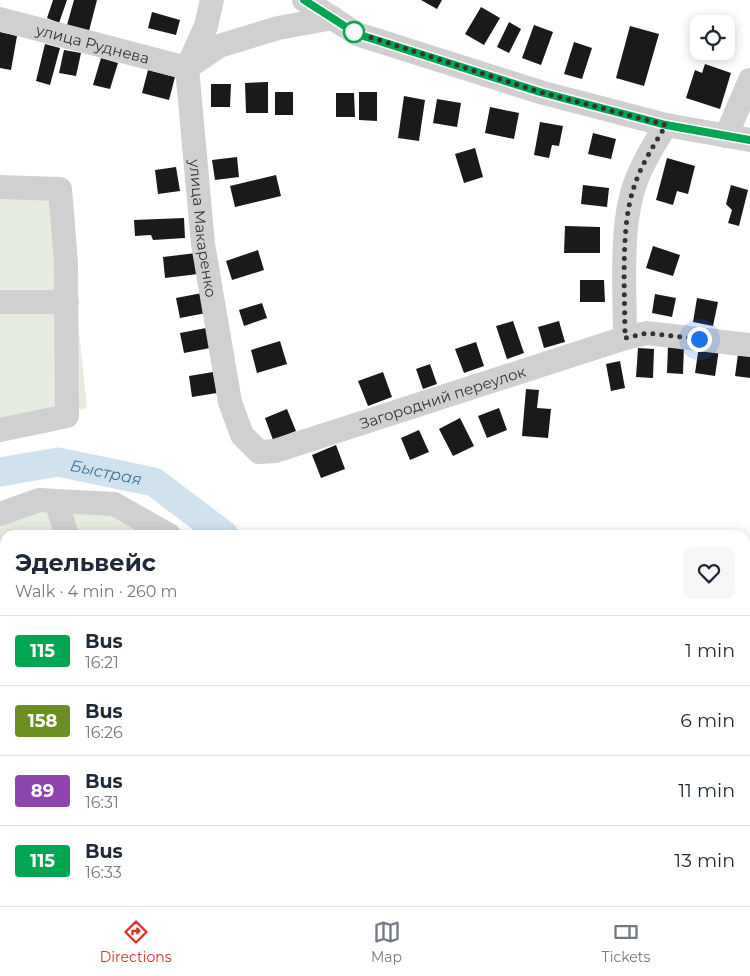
<!DOCTYPE html>
<html lang="en">
<head>
<meta charset="utf-8">
<style>
  body { margin:0; font-family:Montserrat,sans-serif; background:#f6f6f7; color:#1f2937; height:100vh; display:flex; flex-direction:column; font-size:19px; white-space:nowrap }
  * { box-sizing:border-box; margin:0 }
  p { font-size:16px; color:#747a83 }
  .icon { flex:none; width:28px; height:28px; fill:none; stroke:currentColor; stroke-width:2; stroke-linecap:round; stroke-linejoin:round }
  .map { position:relative; flex:1; overflow:hidden }
  .side { position:absolute; left:0px; top:530px; width:750px; height:376px; display:flex; flex-direction:column; background:#fff; border-radius:15px 15px 0 0; box-shadow:0 2px 12px #0003 }
  .side>* { flex:none }
  .badge { padding:0 10px; border-radius:4px; font-size:18px; line-height:32px }
  .buttons { position:absolute; left:690px; top:15px; display:grid; gap:10px }
  .buttons a { display:grid; place-items:center; width:45px; height:45px; border-radius:10px; background:#fff; box-shadow:0 2px 12px #0003; font-size:25px }
  .you { position:absolute; width:25px; height:25px; margin:-12px; border:4px solid #fff; border-radius:50%; background:#1a73e8; box-shadow:0 0 0 8px #1a73e833 }
  .map>.badge { position:absolute; translate:-50% -50%; box-shadow:0 0 0 2px #fff }
  .round { display:grid; place-items:center; flex:none; width:52px; height:52px; border-radius:10px; background:#f6f6f7 }
  .headline { display:flex; align-items:center; justify-content:space-between; height:85px; padding:0 15px }
  h1 { font-size:24px; font-weight:700; line-height:38px }
  ul { padding:0; list-style:none }
  li { display:flex; align-items:center; gap:15px; height:70px; padding:0 15px; border-top:1px solid #e0e1e3 }
  li div { flex:1 }
  li b { display:block; font-size:19px }
  li em { font-style:normal }
  li .badge { min-width:55px; font-weight:700; text-align:center }
  .tab-bar { display:flex; justify-content:space-around; align-items:center; height:70px; border-top:1px solid #e0e1e3; background:#fff; font-size:14px; color:#747a83 }
  .tab-bar a { display:grid; justify-items:center; gap:2px }
  .tab-bar .current { color:#d93025 }
  .map>svg:first-child { display:block }
  .green { fill:#e6ecdf }
  .lines { fill:none; stroke-linecap:round; stroke-linejoin:round }
  .stream { stroke:#cfe2ee; stroke-width:5 }
  .river { stroke:#cfe2ee; stroke-width:29 }
  .building { fill:#1a1a1a }
  .minor { stroke:#d0d0d0; stroke-width:24 }
  .line-casing { stroke:#fff; stroke-width:11 }
  .line { stroke:#00a651; stroke-width:8 }
  .walk { stroke:#333; stroke-width:5; stroke-dasharray:0 9 }
  .stop-dot { fill:#fff; stroke:#00a651; stroke-width:2.5 }
  .labels { text-anchor:middle; dominant-baseline:central; stroke-width:5; stroke-linejoin:round; paint-order:stroke }
  .street-label { font-size:15px; fill:#333; stroke:#fff }
  .water-label { font-size:16px; font-style:italic; fill:#3f7597; stroke:#fff }
</style>
</head>
<body>
<div class="map">
<svg width="750" height="906" viewBox="0 0 750 906">
  <rect width="100%" height="100%" fill="#fff"/>
  <path class="green" d="M0,177L63,179L87,408L44,417L0,439Z
    M43,491L173,535H5V901H217L199,906H0V510Z
    M347,901H471L470,906H368Z"/>
  <g class="lines">
    <path class="stream" d="M473,906L475,901"/>
    <g class="river">
      <path id="s1" d="M0,472L58,462L154,482L224,535"/>
      <path d="M745,569H750"/>
    </g>
  </g>
  <path class="building" d="M53,0H67L59,23L47,18Z
    M74,0H97L89,31L67,25Z
    M421,0H442L437,9Z
    M481,7L500,18L484,45L465,34Z
    M152,12L180,20L176,35L148,28Z
    M509,22L521,29L509,53L497,47Z
    M534,25L553,32L541,65L522,58Z
    M630,26L659,34L644,86L616,78Z
    M0,32L17,36L11,70L0,68Z
    M574,42L592,48L582,79L564,74Z
    M45,44L60,48L50,85L36,81Z
    M64,50L81,53L76,76L59,73Z
    M101,58L118,63L110,89L93,85Z
    M705,64L731,73L720,109L686,98L695,70L702,73Z
    M148,70L175,77L169,100L142,93Z
    M268,82V113H246L245,83Z
    M211,84H231L230,107H211Z
    M275,92H293V115H275Z
    M359,92H377V121L359,120Z
    M336,93H354L355,117H336Z
    M404,96L425,100L419,141L398,138Z
    M437,99L461,103L457,127L433,123Z
    M490,107L519,113L514,139L485,133Z
    M540,122L563,126L559,146L552,145L549,158L534,155Z
    M593,133L616,139L611,159L588,154Z
    M475,148L483,177L464,183L455,154Z
    M237,157L239,177L215,180L212,160Z
    M667,158L695,166L688,194L677,191L673,205L656,200Z
    M176,167L180,191L158,194L155,170Z
    M276,175L281,196L235,207L230,186Z
    M583,185L609,188L607,207L581,204Z
    M731,185L748,190L739,226L728,223L732,210L726,204Z
    M184,218L185,238L153,240L151,235L135,236L134,220Z
    M565,226L600,227V253H564Z
    M653,246L680,255L673,276L646,268Z
    M258,250L264,270L232,280L226,261Z
    M196,253L198,274L165,278L163,257Z
    M580,280H604L605,302H580Z
    M202,293L206,313L180,318L176,298Z
    M655,294L676,298L672,317L652,313Z
    M697,298L718,302L713,326L693,322Z
    M262,303L267,318L244,326L239,310Z
    M513,321L524,353L507,359L496,326Z
    M559,321L565,342L544,348L538,327Z
    M206,328L210,348L184,353L180,333Z
    M280,341L287,364L257,373L251,350Z
    M476,342L484,366L464,373L455,349Z
    M668,345H684L683,374L667,373Z
    M699,346L719,349L715,376L695,373Z
    M638,348L654,349L653,378L636,377Z
    M738,354L750,356V378L735,376Z
    M620,361L625,388L611,391L606,364Z
    M430,364L437,384L423,389L416,369Z
    M213,372L217,393L192,397L189,376Z
    M383,372L392,397L368,406L358,381Z
    M526,389L539,390L537,408L551,409L548,438L522,436Z
    M499,408L507,430L487,438L478,416Z
    M287,409L296,431L273,440L265,418Z
    M460,418L474,446L453,456L439,429Z
    M419,430L429,452L410,460L401,438Z
    M336,445L345,469L321,478L312,455Z"/>
  <g class="lines">
    <g class="minor">
      <path id="s2" d="M212,0L206,26L187,68L203,244L230,402L242,435L259,452L275,451L625,338L647,333L750,345"/>
      <path d="M304,0L357,34L540,92L666,125L750,140"/>
      <path id="s3" d="M0,19L187,68"/>
      <path d="M188,67L219,46L278,28L333,18"/>
      <path d="M726,136L750,80"/>
      <path d="M0,187L60,189L66,263L67,416L0,430"/>
      <path d="M0,302H67"/>
      <path d="M625,338C625,294 620,228 634,187C641,165 654,145 666,125"/>
      <path d="M56,501L67,535"/>
      <path d="M0,514L39,500L114,504L169,535"/>
      <path d="M0,838L5,857"/>
      <path d="M625,901V906"/>
    </g>
  </g>
  <g class="lines">
    <defs>
      <path id="line" d="M304,0L357,34L540,92L666,125L750,140"/>
    </defs>
    <use href="#line" class="line-casing"/>
    <use href="#line" class="line"/>
    <path class="walk" d="M354,32L540,92L666,125C654,145 641,165 634,187C620,227 625,294 625,338L647,333L699,339"/>
  </g>
  <circle class="stop-dot" cx="354" cy="32" r="10"/>
  <g class="labels">
    <g class="street-label">
      <text stroke="none"><textPath href="#s3" startOffset="96">улица Руднева</textPath></text>
      <text stroke="none"><textPath href="#s2" startOffset="234">улица Макаренко</textPath></text>
      <text stroke="none"><textPath href="#s2" startOffset="661">Загородний переулок</textPath></text>
    </g>
    <g class="water-label">
      <text stroke="none"><textPath href="#s1" startOffset="108">Быстрая</textPath></text>
    </g>
  </g>
</svg>
<div class="buttons">
<a><svg class="icon" aria-label="locate" viewBox="0 0 24 24"><circle cx="12" cy="12" r="6"/><path d="M12 2v4M12 18v4M2 12h4M18 12h4"/></svg></a>
</div>
<div class="you" style="left:699px;top:339px"></div>
<section class="side">
<div class="headline"><div><h1>Эдельвейс</h1><p>Walk · 4 min · 260 m</p></div><a class="round"><svg class="icon" aria-label="heart" viewBox="0 0 24 24"><path d="M12 20l-8-8c-3-5 5-10 8-4 3-6 11-1 8 4z"/></svg></a></div>
<ul>
<li><span class="badge" style="background:#00a651;color:#fff">115</span><div><b>Bus</b><p>16:21</p></div><em>1 min</em></li>
<li><span class="badge" style="background:#6b8e23;color:#fff">158</span><div><b>Bus</b><p>16:26</p></div><em>6 min</em></li>
<li><span class="badge" style="background:#8e44ad;color:#fff">89</span><div><b>Bus</b><p>16:31</p></div><em>11 min</em></li>
<li><span class="badge" style="background:#00a651;color:#fff">115</span><div><b>Bus</b><p>16:33</p></div><em>13 min</em></li>
</ul>
</section>
</div>
<nav class="tab-bar">
<a class="current"><svg class="icon" aria-label="directions" viewBox="0 0 24 24"><path d="M12 3l9 9-9 9-9-9zM9 14v-3h6M13 9l2 2-2 2"/></svg>Directions</a>
<a><svg class="icon" aria-label="map" viewBox="0 0 24 24"><path d="M3 6l6-2 6 2 6-2v14l-6 2-6-2-6 2zM9 4v14M15 6v14"/></svg>Map</a>
<a><svg class="icon" aria-label="tickets" viewBox="0 0 24 24"><path d="M3 7h18v10H3zM15 7v10"/></svg>Tickets</a>
</nav>
</body>
</html>
